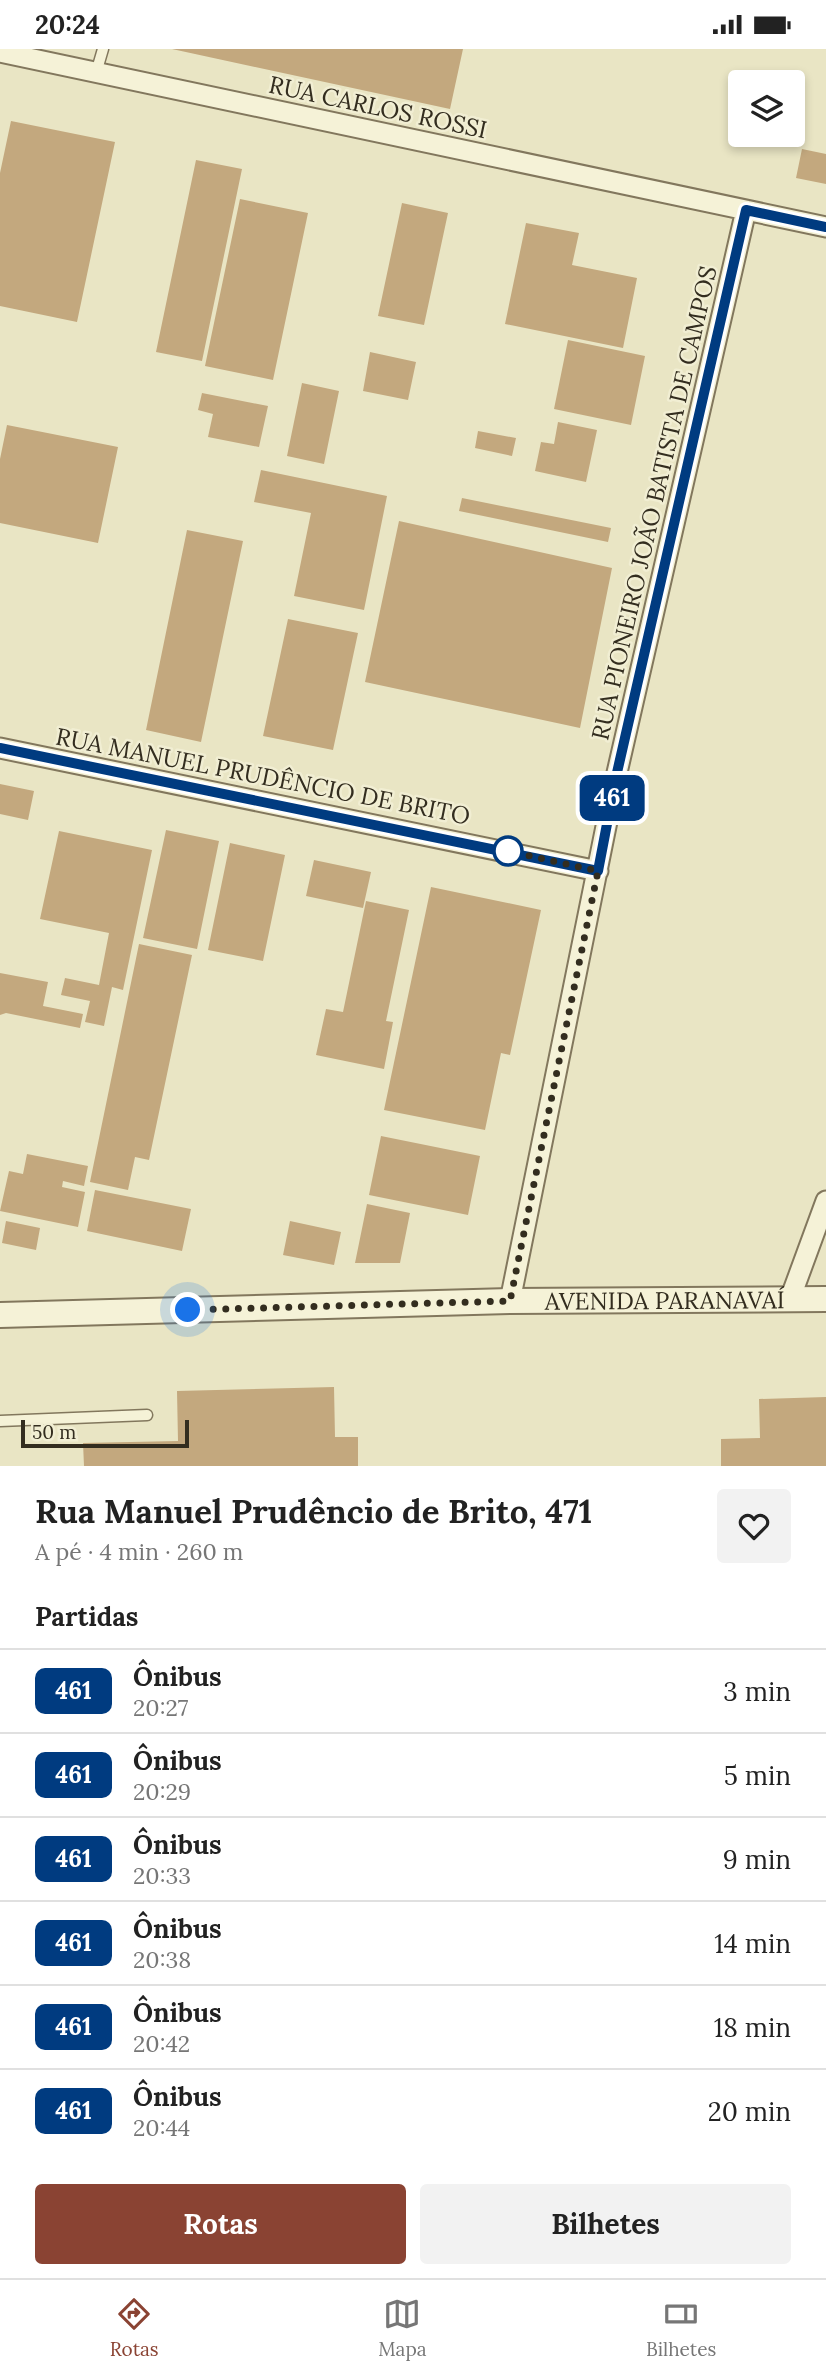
<!DOCTYPE html>
<html lang="pt">
<head>
<meta charset="utf-8">
<style>
  body { margin:0; font-family:Lora,serif; background:#f2f2f2; color:#222; height:100vh; display:flex; flex-direction:column; font-size:26px; white-space:nowrap }
  * { box-sizing:border-box; margin:0 }
  p { font-size:23px; color:#767676 }
  .icon { flex:none; width:38px; height:38px; fill:none; stroke:currentColor; stroke-width:2; stroke-linecap:round; stroke-linejoin:round }
  .map { position:relative; height:1417px; overflow:hidden }
  .drawer { display:flex; flex-direction:column; background:#fff; flex:1 }
  .drawer>* { flex:none }
  .badge { padding:0 14px; border-radius:10px; font-size:24px; line-height:46px }
  .fabs { position:absolute; left:728px; top:21px; display:grid; gap:14px }
  .fabs a { display:grid; place-items:center; width:77px; height:77px; border-radius:7px; background:#fff; box-shadow:0 4px 10px #0003; font-size:35px }
  .scale { position:absolute; left:21px; bottom:18px; width:168px; box-sizing:border-box; padding-left:7px; border:4px solid #332d1f; border-top:0; font-size:19px; line-height:24px; white-space:nowrap; color:#332d1f; -webkit-text-stroke:5px #f1eed3; paint-order:stroke }
  .you { position:absolute; width:35px; height:35px; margin:-18px; border:5px solid #fff; border-radius:50%; background:#1a73e8; box-shadow:0 0 0 10px #1a73e833 }
  .map>.badge { position:absolute; translate:-50% -50%; box-shadow:0 0 0 4px #fff }
  h2 { padding:0 35px; font-size:26px; line-height:63px }
  .round { display:grid; place-items:center; flex:none; width:74px; height:74px; border-radius:7px; background:#f2f2f2 }
  .headline { display:flex; align-items:center; justify-content:space-between; height:119px; padding:0 35px }
  h1 { font-size:33px; font-weight:800; line-height:52px }
  .primary-button { display:flex; gap:14px; margin-top:auto; padding:14px 35px }
  .primary-button a { flex:1; height:80px; border-radius:7px; background:#8a4333; color:#fff; font-size:28px; font-weight:800; line-height:80px; text-align:center }
  .primary-button a+a { background:#f2f2f2; color:#222 }
  ul { padding:0; list-style:none }
  li { display:flex; align-items:center; gap:21px; height:84px; padding:0 35px; border-top:2px solid #e0e0e0 }
  li div { flex:1 }
  li b { display:block; font-size:26px }
  li em { font-style:normal }
  li .badge { min-width:77px; font-weight:700; text-align:center }
  .status { display:flex; justify-content:space-between; align-items:center; height:49px; padding:0 35px; background:#fff; direction:ltr }
  .status svg { height:19px; fill:currentColor }
  .menu { display:flex; justify-content:space-around; align-items:center; height:98px; border-top:2px solid #e0e0e0; background:#fff; font-size:19px; color:#767676 }
  .menu a { display:grid; justify-items:center; gap:4px }
  .menu .active { color:#8a4333 }
  .map>svg:first-child { display:block }
  .building { fill:#c3a87e }
  .lines { fill:none; stroke-linecap:round; stroke-linejoin:round }
  .service-casing { stroke:#82775d; stroke-width:13 }
  .minor-casing { stroke:#82775d; stroke-width:23 }
  .tertiary-casing { stroke:#82775d; stroke-width:28 }
  .service { stroke:#f5f2d7; stroke-width:10 }
  .minor { stroke:#f5f2d7; stroke-width:19 }
  .tertiary { stroke:#f5f2d7; stroke-width:24 }
  .line-casing { stroke:#fff; stroke-width:16 }
  .line { stroke:#003b80; stroke-width:10 }
  .walk { stroke:#332d1f; stroke-width:7; stroke-dasharray:0 12.6 }
  .stop-dot { fill:#fff; stroke:#003b80; stroke-width:3.5 }
  .labels { text-anchor:middle; dominant-baseline:central; stroke-width:5; stroke-linejoin:round; paint-order:stroke }
  .street-label { font-size:24px; fill:#332d1f; stroke:#f1eed3 }
</style>
</head>
<body>
<div class="status"><b>20:24</b><svg viewBox="0 0 49 12"><path d="M0 12V9h3v3zM5 12V6h3v6zM10 12V3h3v9zM15 12V0h3v12zM26 1h20v11H26zM47 4h2v5h-2z"/></svg></div>
<div class="map">
<svg width="826" height="1417" viewBox="0 0 826 1417">
  <rect width="100%" height="100%" fill="#e9e5c4"/>
  <path class="building" d="M172,0H463L450,60Z
    M11,72L115,93L77,273L0,257V124Z
    M802,100L826,105V135L796,129Z
    M196,111L242,120L202,312L156,303Z
    M240,150L308,164L273,331L205,317Z
    M402,154L448,164L424,276L378,267Z
    M526,174L579,184L572,216L637,229L623,299L505,275Z
    M568,291L645,307L631,376L554,360Z
    M370,303L416,313L408,351L363,342Z
    M302,334L339,342L324,415L287,407Z
    M202,344L268,357L259,398L208,388L213,365L198,361Z
    M558,373L597,381L586,433L535,422L541,393L554,395Z
    M7,376L118,398L98,494L0,474V410Z
    M478,382L516,389L512,407L475,399Z
    M261,421L387,447L364,561L294,547L311,464L254,453Z
    M462,449L611,479L608,493L459,462Z
    M399,472L612,519L580,679L365,633Z
    M187,481L243,492L201,693L146,681Z
    M288,570L358,584L333,701L263,687Z
    M0,735L34,742L28,771L0,765Z
    M166,781L219,792L197,900L143,889Z
    M59,782L152,801L123,941L112,938L104,977L85,973L90,952L61,946L65,929L99,936L109,884L40,870Z
    M230,794L285,806L263,912L208,901Z
    M314,811L371,823L363,859L306,847Z
    M431,838L541,861L510,1006L501,1004L485,1081L384,1061Z
    M366,852L409,861L386,972L393,973L384,1020L316,1006L326,960L343,963Z
    M139,895L192,906L149,1111L135,1108L128,1141L90,1133Z
    M0,924L48,933L43,957L83,965L80,979L6,964L0,966Z
    M381,1087L480,1107L468,1166L369,1146Z
    M27,1105L88,1117L84,1137L63,1132L62,1138L85,1143L78,1178L0,1162L9,1122L23,1125Z
    M95,1141L191,1160L182,1202L87,1182Z
    M367,1155L410,1164L400,1214H355Z
    M6,1172L40,1179L36,1201L2,1194Z
    M290,1172L341,1183L334,1216L283,1206Z
    M334,1338L335,1388H358V1417H84L83,1394L178,1392L177,1342Z
    M826,1348V1417H721V1390L760,1389L759,1350Z"/>
  <g class="lines">
    <defs>
      <path id="service" d="M96,24L103,0
        M0,1372L147,1366"/>
      <path id="minor" d="M0,3L826,178
        M0,699L598,822
        M790,1250L826,1152
        M510,1252L616,728L746,161"/>
      <g id="tertiary">
        <path id="s1" d="M0,1266L510,1252L826,1250"/>
      </g>
    </defs>
    <use href="#service" class="service-casing"/>
    <use href="#minor" class="minor-casing"/>
    <use href="#tertiary" class="tertiary-casing"/>
    <use href="#service" class="service"/>
    <use href="#minor" class="minor"/>
    <use href="#tertiary" class="tertiary"/>
  </g>
  <g class="lines">
    <defs>
      <path id="line" d="M0,699L598,822L616,728L746,161L826,178"/>
    </defs>
    <use href="#line" class="line-casing"/>
    <use href="#line" class="line"/>
    <path class="walk" d="M188,1261L510,1252L598,822L508,802"/>
  </g>
  <circle class="stop-dot" cx="508" cy="802" r="14"/>
  <g class="labels">
    <g class="street-label">
      <text transform="translate(378 58) rotate(12)">RUA CARLOS ROSSI</text>
      <text transform="translate(654 454) rotate(-77)">RUA PIONEIRO JOÃO BATISTA DE CAMPOS</text>
      <text transform="translate(263 727) rotate(11)">RUA MANUEL PRUDÊNCIO DE BRITO</text>
      <text stroke="none"><textPath href="#s1" startOffset="665">AVENIDA PARANAVAÍ</textPath></text>
    </g>
  </g>
</svg>
<div class="fabs">
<a><svg class="icon" aria-label="layers" viewBox="0 0 24 24"><path d="M12 4l9 5-9 5-9-5zM3 14l9 5 9-5"/></svg></a>
</div>
<div class="scale">50 m</div>
<div class="you" style="left:188px;top:1261px"></div>
<b class="badge" style="left:612px;top:749px;background:#003b80;color:#fff">461</b>
</div>
<section class="drawer">
<div class="headline"><div><h1>Rua Manuel Prudêncio de Brito, 471</h1><p>A pé · 4 min · 260 m</p></div><a class="round"><svg class="icon" aria-label="heart" viewBox="0 0 24 24"><path d="M12 20l-8-8c-3-5 5-10 8-4 3-6 11-1 8 4z"/></svg></a></div>
<h2>Partidas</h2>
<ul>
<li><span class="badge" style="background:#003b80;color:#fff">461</span><div><b>Ônibus</b><p>20:27</p></div><em>3 min</em></li>
<li><span class="badge" style="background:#003b80;color:#fff">461</span><div><b>Ônibus</b><p>20:29</p></div><em>5 min</em></li>
<li><span class="badge" style="background:#003b80;color:#fff">461</span><div><b>Ônibus</b><p>20:33</p></div><em>9 min</em></li>
<li><span class="badge" style="background:#003b80;color:#fff">461</span><div><b>Ônibus</b><p>20:38</p></div><em>14 min</em></li>
<li><span class="badge" style="background:#003b80;color:#fff">461</span><div><b>Ônibus</b><p>20:42</p></div><em>18 min</em></li>
<li><span class="badge" style="background:#003b80;color:#fff">461</span><div><b>Ônibus</b><p>20:44</p></div><em>20 min</em></li>
</ul>
<div class="primary-button"><a>Rotas</a><a>Bilhetes</a></div>
</section>
<nav class="menu">
<a class="active"><svg class="icon" aria-label="directions" viewBox="0 0 24 24"><path d="M12 3l9 9-9 9-9-9zM9 14v-3h6M13 9l2 2-2 2"/></svg>Rotas</a>
<a><svg class="icon" aria-label="map" viewBox="0 0 24 24"><path d="M3 6l6-2 6 2 6-2v14l-6 2-6-2-6 2zM9 4v14M15 6v14"/></svg>Mapa</a>
<a><svg class="icon" aria-label="tickets" viewBox="0 0 24 24"><path d="M3 7h18v10H3zM15 7v10"/></svg>Bilhetes</a>
</nav>
</body>
</html>
